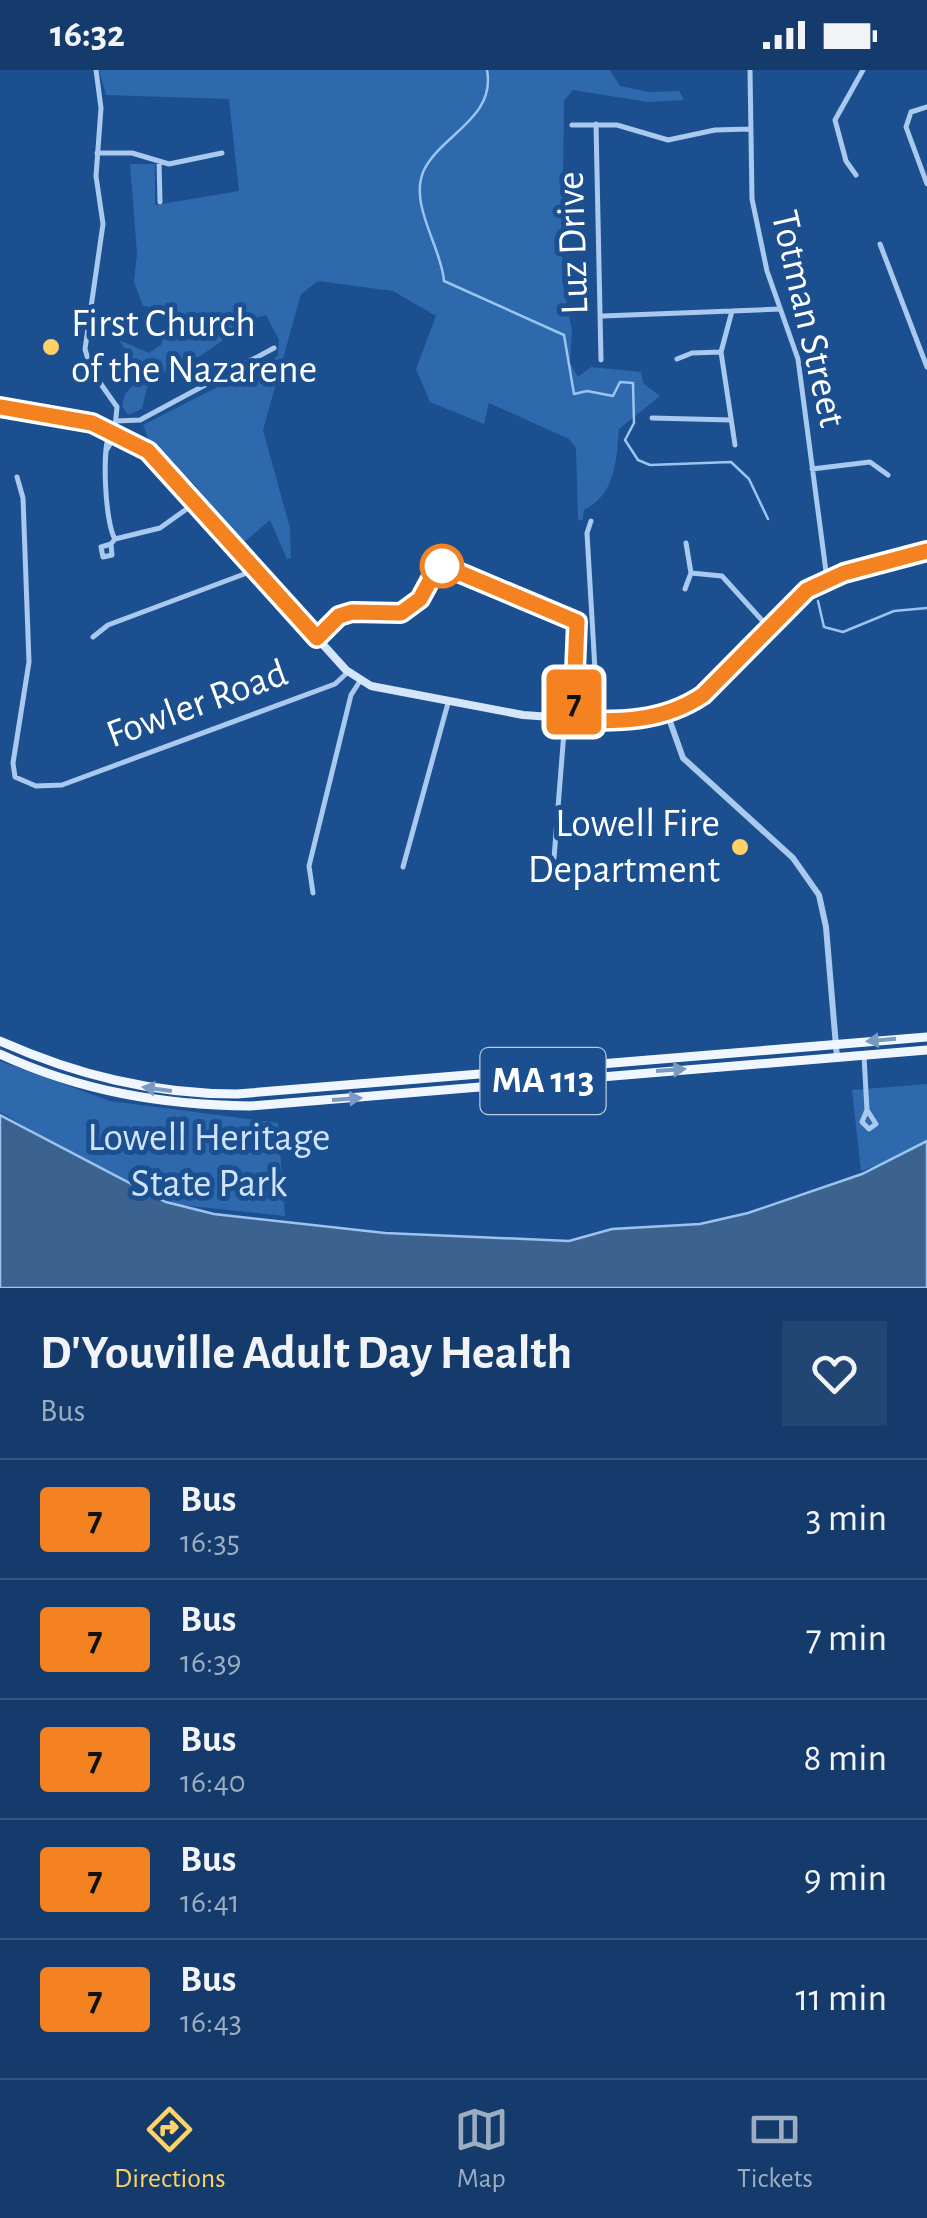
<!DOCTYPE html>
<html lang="en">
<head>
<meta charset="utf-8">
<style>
  body { margin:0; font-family:"Alegreya Sans",sans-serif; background:#214673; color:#f1f3f6; height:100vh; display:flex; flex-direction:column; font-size:38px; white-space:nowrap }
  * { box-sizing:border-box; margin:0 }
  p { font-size:32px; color:#9dadc1 }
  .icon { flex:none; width:55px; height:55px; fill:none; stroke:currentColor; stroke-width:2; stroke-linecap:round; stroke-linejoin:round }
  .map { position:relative; height:1218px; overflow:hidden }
  .drawer { display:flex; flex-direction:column; background:#143b6b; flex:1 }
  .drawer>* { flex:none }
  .badge { padding:0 20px; border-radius:8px; font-size:35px; line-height:65px }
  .map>.badge { position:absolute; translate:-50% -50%; box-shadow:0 0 0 5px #fff }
  .round { display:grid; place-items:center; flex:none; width:105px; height:105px; border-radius:0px; background:#214673 }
  .headline { display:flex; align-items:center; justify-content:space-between; height:170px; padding:0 40px }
  h1 { font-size:48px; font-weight:600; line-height:75px }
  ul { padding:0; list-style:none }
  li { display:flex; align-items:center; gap:30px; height:120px; padding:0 40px; border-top:2px solid #33557e }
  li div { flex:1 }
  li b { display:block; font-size:38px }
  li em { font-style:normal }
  li .badge { min-width:110px; font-weight:700; text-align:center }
  .status { display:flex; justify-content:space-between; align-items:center; height:70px; padding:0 50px; background:#143b6b; direction:ltr }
  .status svg { height:28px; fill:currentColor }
  .tabs { display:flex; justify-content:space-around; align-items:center; height:140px; border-top:2px solid #33557e; background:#143b6b; font-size:28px; color:#9dadc1 }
  .tabs a { display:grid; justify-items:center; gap:5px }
  .tabs .selected { color:#ffd166 }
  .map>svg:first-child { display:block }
  .green { fill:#2e69ad }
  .water { fill:#3c6290; stroke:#9cc4f0; stroke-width:2.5 }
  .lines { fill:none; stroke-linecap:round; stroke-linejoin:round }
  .stream { stroke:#9cc4f0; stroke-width:2.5 }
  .minor { stroke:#a9c9ee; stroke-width:5 }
  .tertiary { stroke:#a9c9ee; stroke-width:6 }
  .secondary { stroke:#d6e6fa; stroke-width:8 }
  .primary { stroke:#f0f6ff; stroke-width:9 }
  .oneway { fill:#7b9ac1 }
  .line-casing { stroke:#fff; stroke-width:22 }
  .line { stroke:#f58220; stroke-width:15 }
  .poi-dot { fill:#ffd166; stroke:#1b4f8f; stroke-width:4 }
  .stop-dot { fill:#fff; stroke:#f58220; stroke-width:5 }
  .labels { text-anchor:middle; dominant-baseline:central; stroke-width:10; stroke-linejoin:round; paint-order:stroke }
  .shield { fill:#1b4f8f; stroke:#bbcadd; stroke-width:2.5 }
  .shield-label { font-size:38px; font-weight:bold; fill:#fff }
  .street-label { font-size:40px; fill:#fff; stroke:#1b4f8f }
  .poi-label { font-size:40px; fill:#fff; stroke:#1b4f8f; text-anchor:start }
  .park-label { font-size:40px; fill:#cfe3fa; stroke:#1b4f8f }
</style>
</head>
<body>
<div class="status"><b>16:32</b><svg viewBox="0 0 49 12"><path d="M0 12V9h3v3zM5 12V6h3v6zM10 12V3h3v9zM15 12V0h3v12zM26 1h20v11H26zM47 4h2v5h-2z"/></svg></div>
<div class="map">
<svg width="927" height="1218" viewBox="0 0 927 1218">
  <rect width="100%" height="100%" fill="#1b4f8f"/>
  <path class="green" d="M99,0H610L620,16L649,22L679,21L684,30L648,32L573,20L564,31L562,210L572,260L570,293L578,307L591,297L641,302L643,313L660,326L619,359C616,391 616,424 584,440L582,451L578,449L576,378L569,369L489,333L484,354L430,332L416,299L436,246L393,221L318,211L301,224L263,360L290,458L291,488L287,489L270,450L242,474L194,414L150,373L143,355L278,286L279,270L266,245L256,248L200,286L157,305L147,318L142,339L128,345L122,336L125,324L143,306L119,270L149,283L161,275L168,240L143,236L134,212L137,184L130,94H155V135L239,121L229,29L106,25Z
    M0,991L110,1031L278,1053L285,1146L182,1135L137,1121L0,1042Z
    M927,1014V1076L861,1101L852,1020Z"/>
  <path class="water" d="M0,1045L166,1132L214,1144L385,1163L569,1171L612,1159L700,1154L748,1143L862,1104L927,1071V1218H0Z"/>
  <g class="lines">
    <path class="stream" d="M487,0C496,48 442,64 424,100C408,134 442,178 444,211L564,265L574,324L587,321L613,326L620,312L633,313L634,353L625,370L638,390L650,395L731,392L749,409L768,449
      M818,531L824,557L843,562L894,541L927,538"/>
    <path class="minor" d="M96,0L101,38L96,106L103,154L85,279L91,300L117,337L114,367L106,381
      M750,0L752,129L767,201L798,289L827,509
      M927,37L911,42L906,57L927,114
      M596,54L601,290
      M572,55H617L668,70L715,60L750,59
      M97,83H132L169,94L222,83
      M159,91L160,132
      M856,105L846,91L835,50L863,0
      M880,174L927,297
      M732,241L721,282L735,375
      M603,246L780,239
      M677,289L692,283L721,282
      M652,348L731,350
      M116,351L140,350L274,278
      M111,362C101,373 105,454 115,469
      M812,399L870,392L888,405
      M17,407L23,428L29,592L13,693L15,707L36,716L62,715L335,614L348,602
      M591,451L587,463L598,651
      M111,474L101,477L103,487L112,485L111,474L115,469L160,458L195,433
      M691,503L722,506L768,557
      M685,519L691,503L686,473
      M93,567L108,555L255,500
      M554,788L565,649
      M403,797L448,633
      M313,823L309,796L351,625L360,611
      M864,986L867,1040L876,1054L869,1059L862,1052L867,1040"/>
    <path class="tertiary" d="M667,643L683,688L793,788L819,825L826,857L837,988"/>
    <path class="secondary" d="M0,337L84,351L148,381L346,600L371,616L523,645L609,651L667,643L703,625L807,519L844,503L927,480"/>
    <path class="primary" d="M0,971C77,1005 153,1024 237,1024L927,967
      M0,984C80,1021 162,1035 250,1036L927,980"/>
  </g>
  <defs><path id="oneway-solid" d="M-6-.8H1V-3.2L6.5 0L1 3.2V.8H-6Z" transform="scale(2.5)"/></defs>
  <g class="oneway">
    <use href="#oneway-solid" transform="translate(881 970) rotate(175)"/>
    <use href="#oneway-solid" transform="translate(671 1000) rotate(-4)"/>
    <use href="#oneway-solid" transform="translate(157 1019) rotate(-172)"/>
    <use href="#oneway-solid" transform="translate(347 1029) rotate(-4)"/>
  </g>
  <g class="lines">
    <defs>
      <path id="line" d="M0,337L92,353L148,381L317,568L339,546L352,542L401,543L420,529L439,494L577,552L573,650C619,652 663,652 703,625L807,520L844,503L927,481"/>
    </defs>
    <use href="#line" class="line-casing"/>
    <use href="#line" class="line"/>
  </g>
  <g class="poi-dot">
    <circle cx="51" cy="277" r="10"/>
    <circle cx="740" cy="777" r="10"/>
  </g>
  <circle class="stop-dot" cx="442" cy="496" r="20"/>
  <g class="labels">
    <rect class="shield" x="480.5" y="978" width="125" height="66" rx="8"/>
    <g class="shield-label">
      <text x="543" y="1011">MA 113</text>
    </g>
    <g class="street-label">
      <text transform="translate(573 173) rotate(-92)">Luz Drive</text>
      <text transform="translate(808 249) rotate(77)">Totman Street</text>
      <text transform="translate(197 634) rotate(-20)">Fowler Road</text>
    </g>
    <g class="poi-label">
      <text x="71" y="254">First Church<tspan x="71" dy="46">of the Nazarene</tspan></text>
      <text x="720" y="754" text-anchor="end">Lowell Fire<tspan x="720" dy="46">Department</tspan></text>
    </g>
    <g class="park-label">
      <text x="209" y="1068">Lowell Heritage<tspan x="209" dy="46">State Park</tspan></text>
    </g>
  </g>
</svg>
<b class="badge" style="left:574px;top:632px;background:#f58220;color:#111">7</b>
</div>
<section class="drawer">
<div class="headline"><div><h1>D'Youville Adult Day Health</h1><p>Bus</p></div><a class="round"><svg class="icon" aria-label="heart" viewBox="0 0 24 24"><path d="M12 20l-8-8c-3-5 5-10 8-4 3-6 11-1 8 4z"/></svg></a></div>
<ul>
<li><span class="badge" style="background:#f58220;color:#111">7</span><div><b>Bus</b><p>16:35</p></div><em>3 min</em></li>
<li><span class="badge" style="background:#f58220;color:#111">7</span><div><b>Bus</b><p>16:39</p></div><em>7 min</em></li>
<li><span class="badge" style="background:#f58220;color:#111">7</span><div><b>Bus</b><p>16:40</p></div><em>8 min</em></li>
<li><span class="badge" style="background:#f58220;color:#111">7</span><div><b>Bus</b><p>16:41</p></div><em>9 min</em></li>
<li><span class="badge" style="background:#f58220;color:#111">7</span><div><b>Bus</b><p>16:43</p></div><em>11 min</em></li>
</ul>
</section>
<nav class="tabs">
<a class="selected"><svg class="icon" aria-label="directions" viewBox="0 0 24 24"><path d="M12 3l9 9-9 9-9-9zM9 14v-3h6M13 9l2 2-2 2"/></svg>Directions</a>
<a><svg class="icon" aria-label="map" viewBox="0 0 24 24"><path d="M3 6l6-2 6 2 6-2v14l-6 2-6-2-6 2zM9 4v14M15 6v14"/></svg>Map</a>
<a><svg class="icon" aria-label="tickets" viewBox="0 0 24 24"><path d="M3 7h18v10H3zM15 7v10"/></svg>Tickets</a>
</nav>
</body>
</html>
